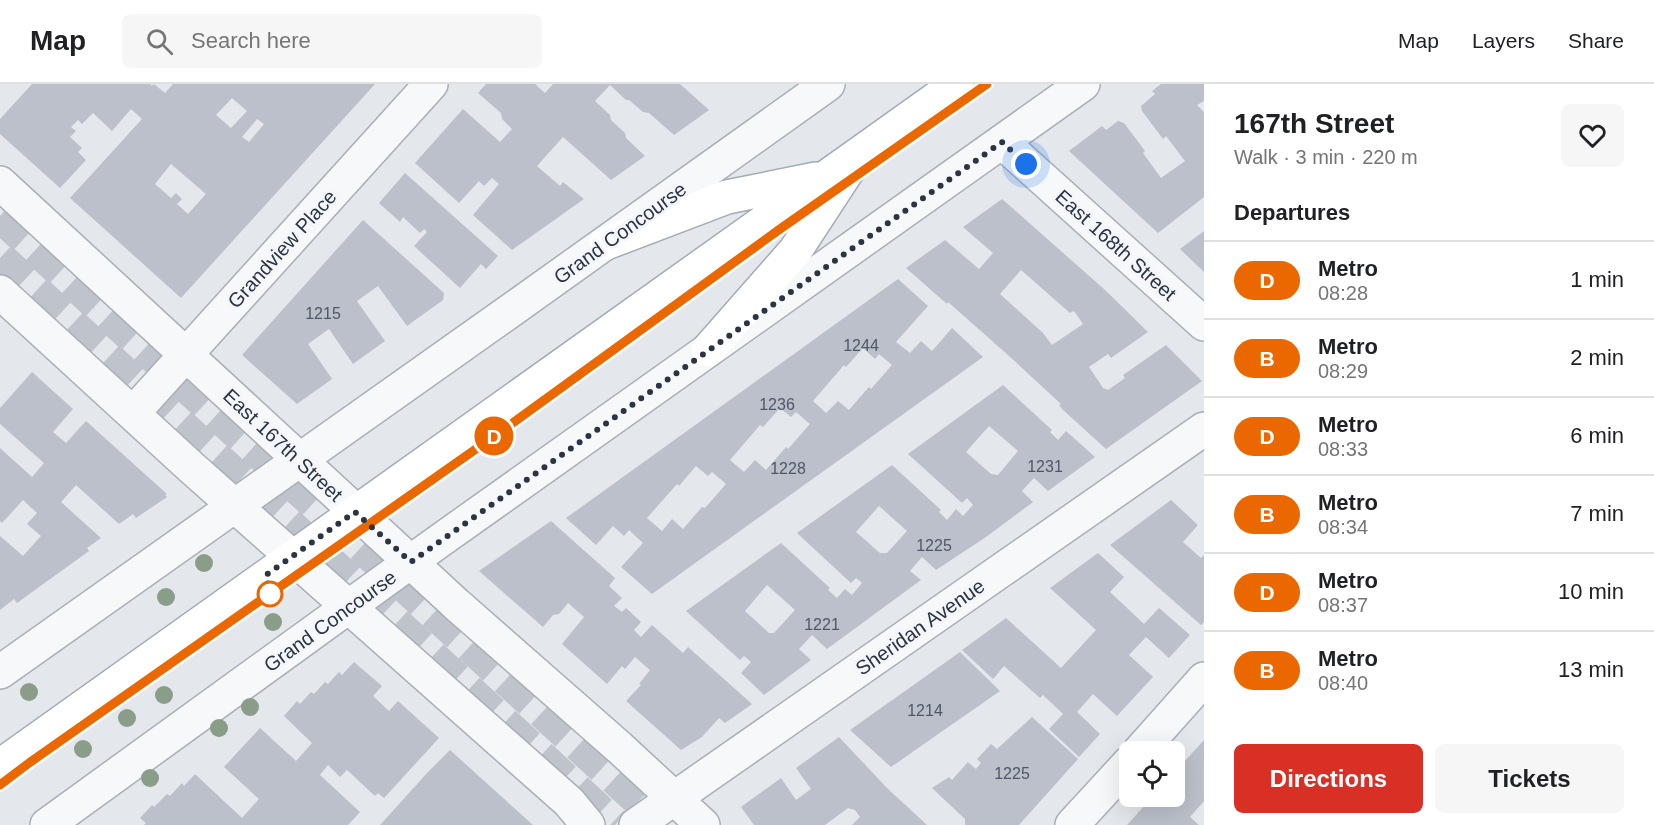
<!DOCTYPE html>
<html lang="en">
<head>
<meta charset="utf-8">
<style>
  body { margin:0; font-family:Helvetica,sans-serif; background:#f6f6f6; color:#202124; height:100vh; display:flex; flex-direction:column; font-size:22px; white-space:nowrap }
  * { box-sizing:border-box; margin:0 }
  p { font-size:20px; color:#757577 }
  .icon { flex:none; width:33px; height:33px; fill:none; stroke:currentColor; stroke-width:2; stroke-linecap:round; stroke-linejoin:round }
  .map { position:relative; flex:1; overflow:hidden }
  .drawer { display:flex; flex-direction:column; background:#fff; width:450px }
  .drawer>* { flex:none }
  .badge { padding:0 12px; border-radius:20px; font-size:21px; line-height:39px }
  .tools { position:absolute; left:1119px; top:657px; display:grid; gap:12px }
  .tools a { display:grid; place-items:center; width:66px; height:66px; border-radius:9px; background:#fff; box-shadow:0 6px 24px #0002; font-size:30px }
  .you { position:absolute; width:30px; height:30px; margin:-15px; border:4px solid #fff; border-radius:50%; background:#1a73e8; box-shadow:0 0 0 9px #1a73e833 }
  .map>.badge { position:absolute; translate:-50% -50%; box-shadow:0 0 0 3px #fff }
  h2 { padding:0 30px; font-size:22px; line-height:54px }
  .round { display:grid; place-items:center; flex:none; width:63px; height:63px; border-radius:9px; background:#f6f6f6 }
  .head { display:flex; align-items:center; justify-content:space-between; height:102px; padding:0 30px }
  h1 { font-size:28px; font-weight:700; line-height:45px }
  .cta { display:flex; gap:12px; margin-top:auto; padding:12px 30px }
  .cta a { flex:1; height:69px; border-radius:9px; background:#d93025; color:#fff; font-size:24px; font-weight:700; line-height:69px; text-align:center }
  .cta a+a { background:#f6f6f6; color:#202124 }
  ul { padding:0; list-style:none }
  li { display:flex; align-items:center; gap:18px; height:78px; padding:0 30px; border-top:2px solid #e0e0e0 }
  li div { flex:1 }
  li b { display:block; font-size:22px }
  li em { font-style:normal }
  li .badge { min-width:66px; font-weight:700; text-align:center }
  header { display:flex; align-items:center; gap:36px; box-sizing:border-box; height:84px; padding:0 30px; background:#fff; border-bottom:2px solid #e0e0e0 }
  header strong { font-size:28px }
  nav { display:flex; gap:33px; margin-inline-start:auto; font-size:21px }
  .search { width:420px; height:54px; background:#f6f6f6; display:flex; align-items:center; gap:15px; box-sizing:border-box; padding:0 21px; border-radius:9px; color:#757577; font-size:22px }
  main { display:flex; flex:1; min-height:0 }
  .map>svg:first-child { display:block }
  .building { fill:#bbc0ca; fill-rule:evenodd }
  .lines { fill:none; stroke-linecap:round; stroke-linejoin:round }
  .minor-tunnel { stroke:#bfc3cb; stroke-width:33; stroke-dasharray:33 16; stroke-linecap:butt }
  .minor-casing { stroke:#a9aeb7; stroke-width:36 }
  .major-casing { stroke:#a3abb8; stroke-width:36 }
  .minor { stroke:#f7f8fa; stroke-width:33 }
  .major { stroke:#fff; stroke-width:33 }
  .tree { fill:#899d89 }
  .line-casing { stroke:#fff; stroke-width:14 }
  .line { stroke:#eb6800; stroke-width:9 }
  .walk { stroke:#2b3445; stroke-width:6; stroke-dasharray:0 10.8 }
  .stop-dot { fill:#fff; stroke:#eb6800; stroke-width:3 }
  .labels { text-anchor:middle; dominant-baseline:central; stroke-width:6; stroke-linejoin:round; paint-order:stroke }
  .number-label { font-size:16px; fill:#4f5766 }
  .street-label { font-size:20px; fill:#2b3445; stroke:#f4f6f9 }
</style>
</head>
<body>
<header>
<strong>Map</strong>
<div class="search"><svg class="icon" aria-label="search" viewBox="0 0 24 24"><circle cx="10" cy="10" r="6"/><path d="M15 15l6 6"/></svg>Search here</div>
<nav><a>Map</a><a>Layers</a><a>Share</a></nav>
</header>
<main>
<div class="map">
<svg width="1204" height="741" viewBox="0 0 1204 741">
  <rect width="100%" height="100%" fill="#e4e7ec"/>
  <path class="building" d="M32,0H150L152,2L154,0L165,9L173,0H375L181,214L70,114L142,35L131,25L112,47L93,29L82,40L78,36L71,43L76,47L70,53L82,64L78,68L86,76L60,104L0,50V35ZM232,14L247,27L231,44L216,31ZM257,35L264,40L249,58L242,53ZM171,80L206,110L188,130L177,120L182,115L176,109L171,114L155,100Z
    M486,0H535L545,9L553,0H680L709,26L674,51L649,29L643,28L629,16H626L610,1L595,17L610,31L611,36L625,49L626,54L645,72L611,96L563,53L537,82L560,102L563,98L584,115L512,166L473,131L499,100L492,94L484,102L479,97L459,119L415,79L463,25L500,58L512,45L502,35L501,29L478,9Z
    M1161,0H1204V17L1197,21L1204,28V113L1158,149L1069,67L1102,42L1106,46L1118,37L1124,39L1145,67L1143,69L1161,94L1185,77L1166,52L1163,55L1142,27L1141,22L1155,10L1152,7Z
    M405,89L498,172L486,185L481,180L460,204L414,162L427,148L424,145L420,149L403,133L400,138L379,119Z
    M1002,115L1104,205L1148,248L1111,274L1108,270L1089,283L1103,304L1108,306L1125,294L1123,291L1166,261L1202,297L1106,365L1062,325L1059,321L1061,320L1009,272L948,218L947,220L906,184L945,156L979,185L993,169L963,143ZM1021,186L1070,229L1074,227L1083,240L1052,261L1043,249L1000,210Z
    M363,136L444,209L443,216L407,242L378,202L357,217L385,257L353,280L329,245L308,260L332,295L297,320L242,271Z
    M1204,147V188L1180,165Z
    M898,195L928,222L896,258L910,269L921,257L932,267L952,244L983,273L652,510L621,483L643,459L629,446L624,452L613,442L596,461L566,434ZM863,264L875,275L879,270L892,281L871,305L869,303L849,326L838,317L826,329L813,317L844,281L846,283ZM780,324L791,333L796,328L810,340L788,365L786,363L766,386L755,376L744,388L730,376L760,341L763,343ZM696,382L708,392L712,388L726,400L705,424L702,423L683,445L672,435L662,447L647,434L677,400L679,402Z
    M32,288L73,325L53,348L66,359L86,337L167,410L165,411L167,413L136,434L133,430L119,440L76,401L61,418L101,454L87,464L89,467L17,519L14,515L0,526V452L23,472L41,452L27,440L37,429L23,416L2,439L0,437V364L32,393L44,379L0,340V324Z
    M1003,301L1052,346L1050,348L1058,356L1066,347L1095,373L1048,407L1034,394L1022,407L1033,418L986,453L936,486L922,473L910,487L921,496L827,565L812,551L799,565L811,576L764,611L741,589L751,578L744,572L740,576L686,527L781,459L830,504L828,506L837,514L845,505L852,511L862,499L856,494L851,499L797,449L892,381L941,426L939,428L947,436L956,425L963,432L973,421L967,414L962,419L908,370ZM989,342L1018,367L998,391L991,390L966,368ZM879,422L907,447L887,469H880L856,448ZM767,501L795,526L774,549H769L745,527Z
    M1171,416L1198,441L1183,458L1201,474L1204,471V538L1201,541L1110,461Z
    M551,437L615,494L609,502L622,514L614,522L622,528L626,524L641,538L634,546L641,553L652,541L683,569L688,563L752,620L725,639L719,634L702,653L681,666L626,617L641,601L639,600L650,586L635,573L625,585L622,582L607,600L562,560L584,533L568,519L559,530L553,531L543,543L479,487Z
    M1098,469L1124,493L1110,508L1144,540L1159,524L1190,551L1169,574L1146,553L1129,571L1153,593L1117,632L1093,610L1077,628L1100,650L1079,673L1049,645L1063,630L1043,611L1040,614L1004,582L993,595L962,566L1006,534L1061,584L1096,546L1050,504Z
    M960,568L1000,607L891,683L850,646Z
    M354,578L382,602L373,612L389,627L398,617L439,654L384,714L378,709L375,712L347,686L340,693L328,681L320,691L360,728L348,741H144L146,739L140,734L152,721L154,723L167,710L170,712L182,699L184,702L195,690L242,734L259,715L224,683L260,644L296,677L312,659L284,632L297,617L300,620L311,608L314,610L325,598L328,600L339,588L342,591Z
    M1032,633L1078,675L1019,741H965V735L932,704L949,693L952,696L968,678L976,685L981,679L977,675L991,660L997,665Z
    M839,653L887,704L927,741H852L860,733L855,726L848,724L825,741H754L741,723L781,694L796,716L811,705L796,684Z
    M1204,656V717L1190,733L1199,741H1127L1153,712H1174V689Z
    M450,666L533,741H380L428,688Z"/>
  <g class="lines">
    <path class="minor-tunnel" d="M0,132L635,713L661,741
      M0,174L615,741"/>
    <defs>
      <path id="minor" d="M1002,58L1204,240
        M0,99L456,520L620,664L703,741
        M0,208L192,384L569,718L588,741
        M133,329L431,0
        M0,588L510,227L828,0
        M1139,668L1204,595
        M47,741L438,458L1083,0
        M636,741L1204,345
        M1072,741L1130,678"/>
      <path id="major" d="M606,159L727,113L816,95
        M708,266L795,167L848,86
        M0,682L957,0"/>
    </defs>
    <use href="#minor" class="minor-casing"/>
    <use href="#major" class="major-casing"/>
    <use href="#minor" class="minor"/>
    <use href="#major" class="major"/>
  </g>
  <g class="tree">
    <circle cx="204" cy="479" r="9"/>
    <circle cx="166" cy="513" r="9"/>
    <circle cx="273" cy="538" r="9"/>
    <circle cx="29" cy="608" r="9"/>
    <circle cx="164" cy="611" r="9"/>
    <circle cx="250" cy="623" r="9"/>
    <circle cx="127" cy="634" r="9"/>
    <circle cx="219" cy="644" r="9"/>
    <circle cx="83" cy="665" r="9"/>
    <circle cx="150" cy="694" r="9"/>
  </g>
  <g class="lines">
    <defs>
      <path id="line" d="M0,701L29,679L503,346L780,145L987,0"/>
    </defs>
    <use href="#line" class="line-casing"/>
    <use href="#line" class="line"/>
    <path class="walk" d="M270,510L266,491L355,428L411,478L1002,58L1026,80"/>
  </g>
  <circle class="stop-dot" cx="270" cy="510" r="12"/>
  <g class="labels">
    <g class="number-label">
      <text x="323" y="229">1215</text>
      <text x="861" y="261">1244</text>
      <text x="777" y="320">1236</text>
      <text x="1045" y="382">1231</text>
      <text x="788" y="384">1228</text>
      <text x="934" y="461">1225</text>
      <text x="822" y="540">1221</text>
      <text x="925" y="626">1214</text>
      <text x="1012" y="689">1225</text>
    </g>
    <g class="street-label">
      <text transform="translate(620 149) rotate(-36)">Grand Concourse</text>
      <text transform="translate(1116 161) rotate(42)">East 168th Street</text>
      <text transform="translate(282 165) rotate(-48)">Grandview Place</text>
      <text transform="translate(283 361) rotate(43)">East 167th Street</text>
      <text transform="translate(330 537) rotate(-36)">Grand Concourse</text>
      <text transform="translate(920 543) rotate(-35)">Sheridan Avenue</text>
    </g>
  </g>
</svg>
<div class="tools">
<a><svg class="icon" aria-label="locate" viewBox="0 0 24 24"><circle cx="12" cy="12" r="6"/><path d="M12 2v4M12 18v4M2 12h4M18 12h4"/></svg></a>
</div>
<div class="you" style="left:1026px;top:80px"></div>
<b class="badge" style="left:494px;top:352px;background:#eb6800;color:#fff">D</b>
</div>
<section class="drawer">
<div class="head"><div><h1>167th Street</h1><p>Walk · 3 min · 220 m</p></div><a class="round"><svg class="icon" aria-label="heart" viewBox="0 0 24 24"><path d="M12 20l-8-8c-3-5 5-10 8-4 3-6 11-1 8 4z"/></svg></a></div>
<h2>Departures</h2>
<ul>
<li><span class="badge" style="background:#eb6800;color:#fff">D</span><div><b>Metro</b><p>08:28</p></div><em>1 min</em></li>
<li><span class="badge" style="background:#eb6800;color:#fff">B</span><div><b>Metro</b><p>08:29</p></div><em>2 min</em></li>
<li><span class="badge" style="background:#eb6800;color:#fff">D</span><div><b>Metro</b><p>08:33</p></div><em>6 min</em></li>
<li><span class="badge" style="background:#eb6800;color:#fff">B</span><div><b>Metro</b><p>08:34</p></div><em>7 min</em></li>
<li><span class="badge" style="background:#eb6800;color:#fff">D</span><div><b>Metro</b><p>08:37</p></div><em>10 min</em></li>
<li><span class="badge" style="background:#eb6800;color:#fff">B</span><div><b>Metro</b><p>08:40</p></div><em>13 min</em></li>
</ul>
<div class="cta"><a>Directions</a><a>Tickets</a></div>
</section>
</main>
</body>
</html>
